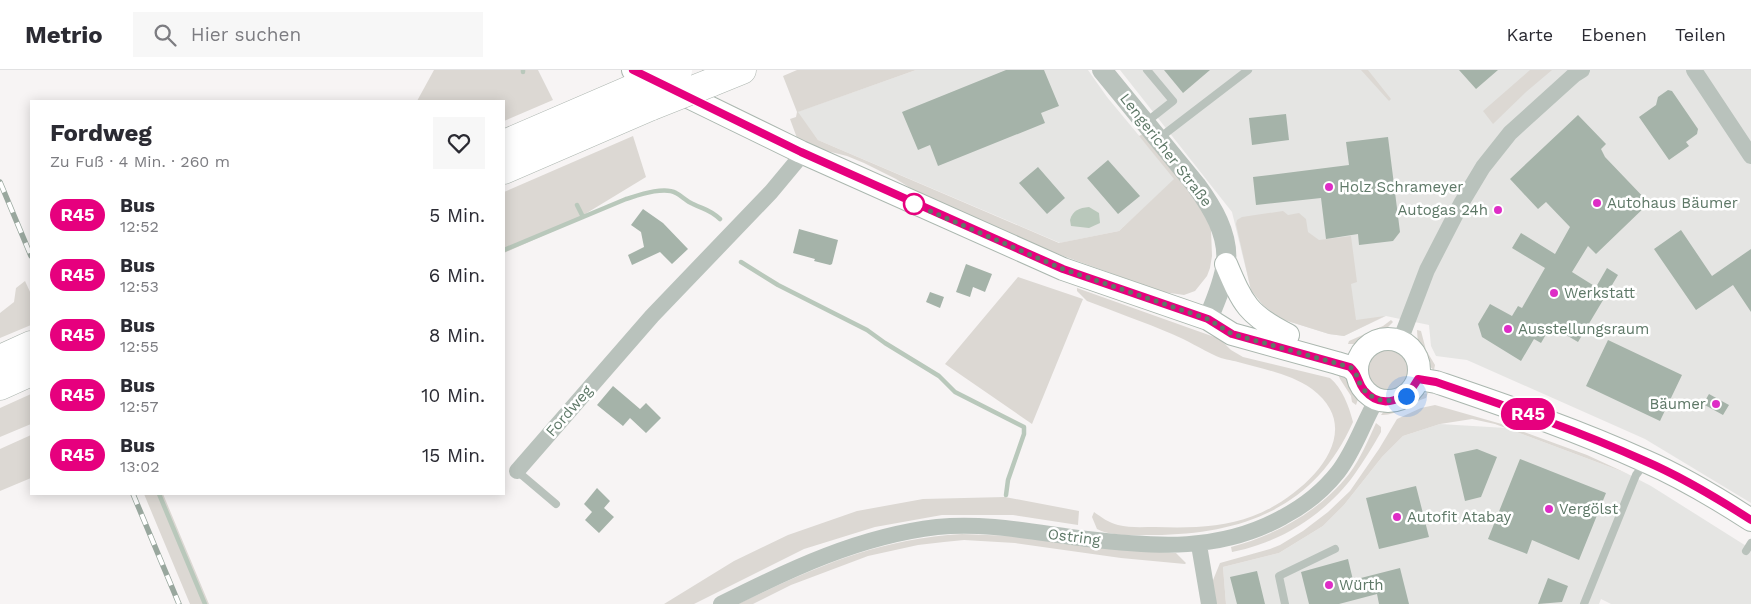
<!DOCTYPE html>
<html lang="de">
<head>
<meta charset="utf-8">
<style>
  body { margin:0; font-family:"Work Sans",sans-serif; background:#f7f7f7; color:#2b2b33; height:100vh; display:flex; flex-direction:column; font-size:19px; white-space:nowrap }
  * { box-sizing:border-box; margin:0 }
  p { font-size:16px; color:#7c7c81 }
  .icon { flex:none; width:28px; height:28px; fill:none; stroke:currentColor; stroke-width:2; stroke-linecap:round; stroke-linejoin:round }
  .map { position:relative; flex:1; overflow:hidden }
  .details { position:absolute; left:30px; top:30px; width:475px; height:395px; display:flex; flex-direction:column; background:#fff; border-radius:0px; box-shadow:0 2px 12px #0003 }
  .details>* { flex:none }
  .badge { padding:0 10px; border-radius:16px; font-size:18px; line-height:32px }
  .you { position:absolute; width:25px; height:25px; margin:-12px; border:4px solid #fff; border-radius:50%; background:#1a73e8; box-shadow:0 0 0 8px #1a73e833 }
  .map>.badge { position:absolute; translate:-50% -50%; box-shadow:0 0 0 2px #fff }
  .round { display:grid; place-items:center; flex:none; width:52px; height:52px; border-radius:0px; background:#f7f7f7 }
  .overview { display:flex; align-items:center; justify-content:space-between; height:85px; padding:0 20px }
  h1 { font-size:24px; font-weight:700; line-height:38px }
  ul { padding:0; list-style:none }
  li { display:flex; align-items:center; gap:15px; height:60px; padding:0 20px }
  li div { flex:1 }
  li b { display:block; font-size:19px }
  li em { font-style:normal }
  li .badge { min-width:55px; font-weight:700; text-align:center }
  header { display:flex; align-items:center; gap:30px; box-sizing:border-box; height:70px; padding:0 25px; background:#fff; border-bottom:1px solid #e1e1e2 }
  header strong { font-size:24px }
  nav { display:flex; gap:28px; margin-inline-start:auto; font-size:18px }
  .search { width:350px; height:45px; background:#f7f7f7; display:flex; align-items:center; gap:12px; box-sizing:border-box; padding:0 18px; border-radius:0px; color:#7c7c81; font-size:19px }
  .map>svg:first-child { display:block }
  .built { fill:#e5e5e3 }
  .green { fill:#dcd8d3 }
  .water { fill:#b9c8bb }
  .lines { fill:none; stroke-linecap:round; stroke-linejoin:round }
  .stream { stroke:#b9c8bb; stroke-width:4.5 }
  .building { fill:#a5b3a9 }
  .secondary-casing { stroke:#abb7af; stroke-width:24 }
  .motorway-casing { stroke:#adb6b0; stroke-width:29 }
  .service { stroke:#b9c2bc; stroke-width:8 }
  .minor { stroke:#b9c2bc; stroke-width:16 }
  .tertiary { stroke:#b9c2bc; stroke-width:20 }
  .secondary { stroke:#fff; stroke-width:22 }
  .motorway { stroke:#fff; stroke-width:28 }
  .rail-casing { stroke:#99a79e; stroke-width:5.5 }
  .rail { stroke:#fff; stroke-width:4; stroke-dasharray:11; stroke-linecap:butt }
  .motorway-bridge-casing { stroke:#adb6b0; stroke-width:29; stroke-linecap:butt }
  .motorway-bridge { stroke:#fff; stroke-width:28 }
  .line-casing { stroke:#fff; stroke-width:11 }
  .line { stroke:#e6007e; stroke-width:8 }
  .walk { stroke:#5e7867; stroke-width:5; stroke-dasharray:0 9 }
  .poi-dot { fill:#de2dc6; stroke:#fff; stroke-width:2 }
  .stop-dot { fill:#fff; stroke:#e6007e; stroke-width:2.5 }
  .labels { text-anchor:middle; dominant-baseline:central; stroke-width:5; stroke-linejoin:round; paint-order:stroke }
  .street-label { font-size:15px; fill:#5e7867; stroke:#fff }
  .poi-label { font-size:15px; fill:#5e7867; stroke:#fff; text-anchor:start }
</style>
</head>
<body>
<header>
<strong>Metrio</strong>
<div class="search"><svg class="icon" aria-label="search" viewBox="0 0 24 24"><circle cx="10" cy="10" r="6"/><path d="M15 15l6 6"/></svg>Hier suchen</div>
<nav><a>Karte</a><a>Ebenen</a><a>Teilen</a></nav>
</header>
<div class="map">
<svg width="1751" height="534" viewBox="0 0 1751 534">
  <rect width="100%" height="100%" fill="#f7f4f4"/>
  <path class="built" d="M916,0H1088L1107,27L1175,109L1119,161L1060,173L818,70L797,42Z
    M1120,0H1751V433L1645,369L1467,290L1436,286L1431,276L1429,255L1386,246L1344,266L1329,264L1291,252L1272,243L1263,235L1251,220L1232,142Z
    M1440,354L1506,358L1626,403L1651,416L1751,479V534H1611L1601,529L1599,534H1226L1223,497L1279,483L1323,456L1344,435L1382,387L1403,366Z"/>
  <path class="green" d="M434,0H538L553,30L504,51V31H417Z
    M797,0H916L798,42L818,70L1059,173L1119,161L1174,109L1139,66L1143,64L1198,129L1211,159L1212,186L1210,198L1207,206L1195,221L1184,225L1163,222L1055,183L923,126L896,109L864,93L847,86L823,80L797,68L790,49L796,47L797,42L783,6Z
    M1361,0H1368L1391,29L1389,31Z
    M1530,0H1552L1526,22L1493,54L1483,41Z
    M633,66L646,107L567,155L504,183V122Z
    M1283,141L1288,145L1299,143L1306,149L1308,162L1319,170L1351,166L1357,212L1351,214L1356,250L1385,246L1344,266L1329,264L1281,249L1263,235L1251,220L1236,154L1237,150L1242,147Z
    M1018,207L1083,229L1032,354L945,294Z
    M25,211L31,224V255L0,268V243L14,232L16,218Z
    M1077,218L1220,269L1231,280L1243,287L1330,308C1342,318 1349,336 1353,352C1315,438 1243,464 1154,465C1138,465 1111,467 1097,459L1092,447L1094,442C1101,447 1109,453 1118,455C1129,458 1143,457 1155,457C1188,458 1221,458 1253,446C1299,429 1373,365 1312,319C1291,304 1263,299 1238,292C1231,290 1222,289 1216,286C1201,279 1187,270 1172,264C1144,252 1115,242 1087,231L1077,221Z
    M1391,250L1393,252L1384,261L1371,267L1361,274H1348L1349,271L1383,256Z
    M1417,260L1421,261L1426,280L1435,295L1434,300C1420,289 1418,277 1417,260Z
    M1366 299a22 22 0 1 1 44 0a22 22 0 1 1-44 0Z
    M1339,299C1351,309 1363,319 1356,335L1352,332L1351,326L1340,309L1338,304Z
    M1428,323L1426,328C1412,332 1396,346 1381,345L1387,337L1405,331L1414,325Z
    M31,324V354L0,367V338Z
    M1435,335L1505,355L1587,385L1626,403L1495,354L1472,349L1440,354L1403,366L1382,387L1344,435L1323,456L1279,483L1223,497L1226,534H1213L1211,515L1220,493L1270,479L1280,475L1303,461L1328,442L1350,421L1379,379L1397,349L1421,338Z
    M1376,353L1381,357V362C1373,376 1364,391 1354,405C1332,436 1295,463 1258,475C1250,478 1241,480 1232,482L1231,477C1276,465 1320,441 1349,404C1361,388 1368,370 1376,353Z
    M31,365V408L0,421V379Z
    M144,424H163L209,534H190Z
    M1005,427L1079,441L1078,455L1013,445H942L875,457L804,479L694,534H664L734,491L788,465L857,441L923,429Z
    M962,464L1012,466L1128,480L1176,483L1186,493L1185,494L1121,488L1015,473L964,470L944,472L918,475L868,486L791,515L753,534H738C814,498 876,469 962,464Z"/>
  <path class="water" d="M1089,137L1099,143L1100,153L1089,158L1071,156L1070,150C1073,140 1079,138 1089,137Z"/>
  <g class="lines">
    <path class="stream" d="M523,0V2
      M577,135L583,147
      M504,180L626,129C639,125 664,116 676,123C682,126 686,131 693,134C705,140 709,139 720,149
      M741,192L778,215L867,260L885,273L939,306L955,322L1024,357V364L1008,410L1006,425
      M159,424L205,534"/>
  </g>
  <path class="building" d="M1006,0H1044L1059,36L1041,43L1045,53L938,96L930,75L918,80L902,42Z
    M1164,0H1210L1183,23Z
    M1459,0H1498L1476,19Z
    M1668,20L1672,21L1698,59L1697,64L1686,72L1689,76L1669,90L1639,47L1656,35L1658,27Z
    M1286,44L1289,70L1252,75L1249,48Z
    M1578,45L1606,74L1601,79L1605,87L1649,133L1596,184L1588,176L1572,202L1596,217L1607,198L1618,205L1578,272L1551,256L1541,273L1534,269L1521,291L1482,267L1478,254L1490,234L1512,246L1518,236L1522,238L1545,198L1512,178L1521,163L1555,184L1570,157L1546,132L1538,139L1510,109Z
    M1388,67L1400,162L1393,171L1359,175L1358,164L1326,169L1321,128L1256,135L1253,107L1349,95L1346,72Z
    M1108,90L1140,126L1118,144L1087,108Z
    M1038,97L1065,128L1047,144L1019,113Z
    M643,139L663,153L688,179L672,194L660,182L632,195L628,185L644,177L641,162L631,155Z
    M799,159L838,170L832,194L830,195L814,191L815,189L793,183Z
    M1681,160L1712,206L1751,179V242L1733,215L1696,240L1654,179Z
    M966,194L992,204L985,222L973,217L970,227L956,222Z
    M930,222L944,227L940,238L926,232Z
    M1608,270L1682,305L1660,351L1586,316Z
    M613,316L640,339L646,333L661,348L646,363L630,348L623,356L597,335Z
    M1709,324L1729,335L1723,345L1703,334Z
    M1477,379L1497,387L1481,427L1465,431L1454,384Z
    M1520,389L1606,423L1579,490L1532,470L1527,484L1488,469Z
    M1416,416L1429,467L1379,479L1366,428Z
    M597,418L610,431L604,438L614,447L599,463L585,450L592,442L584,434Z
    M1348,489L1353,510L1400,498L1409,534H1379L1377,524L1339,534H1309L1301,502Z
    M1257,501L1265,534H1237L1230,507Z
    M1548,508L1568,516L1562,532L1538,534Z"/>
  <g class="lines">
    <defs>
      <path id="secondary" d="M633,0L801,82L1063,199L1208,249L1232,264L1337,293L1350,297L1357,303
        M1226,194C1243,234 1248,245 1288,265
        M1357 300a31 31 0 1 1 62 0a31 31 0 1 1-62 0Z
        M1418,309L1436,312C1506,336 1577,360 1645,391C1682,407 1717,428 1751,450"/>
      <path id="motorway" d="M710,13L742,0
        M504,74L636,17
        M504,100L652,36
        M0,289L31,275
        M0,316L31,302"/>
    </defs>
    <use href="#secondary" class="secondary-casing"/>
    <use href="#motorway" class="motorway-casing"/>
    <path class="service" d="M1145,53L1173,31L1147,0
      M1158,69L1248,0
      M517,401L556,434
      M1746,481L1751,473
      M1285,534L1279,506L1335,479
      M1584,534L1636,405L1645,393"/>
    <path class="minor" d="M1694,0L1751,86
      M1400,271L1427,200L1462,132L1483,97L1510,63L1574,5L1582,0
      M517,401L652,246L771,122L796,92L801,82
      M1199,475L1209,534
      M721,534C790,499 860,466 937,457C988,452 1037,463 1087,469C1155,477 1221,482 1283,447C1304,436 1323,421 1338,402C1355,380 1363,353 1377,329"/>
    <path class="tertiary" d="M1102,0L1196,115C1212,137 1229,164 1226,193C1224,212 1215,232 1208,249"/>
    <use href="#secondary" class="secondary"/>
    <use href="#motorway" class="motorway"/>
    <defs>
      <path id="rail" d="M0,112L31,186
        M133,424L179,534"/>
    </defs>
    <use href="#rail" class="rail-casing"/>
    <use href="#rail" class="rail"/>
    <defs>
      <path id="motorway-bridge" d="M636,17L678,0
        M652,36L710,13"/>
    </defs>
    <use href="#motorway-bridge" class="motorway-bridge-casing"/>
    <use href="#motorway-bridge" class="motorway-bridge"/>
  </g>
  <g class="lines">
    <defs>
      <path id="line" d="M633,0L801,82L1063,199L1208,249L1232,264L1350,297C1359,304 1357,311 1364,320C1382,341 1407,330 1418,309L1436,312C1506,336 1577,360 1645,391C1682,407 1717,428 1751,450"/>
    </defs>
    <use href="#line" class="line-casing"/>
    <use href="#line" class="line"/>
    <path class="walk" d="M914,134L1063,199L1208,249L1232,264L1350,297C1359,304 1356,309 1362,317C1373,333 1391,333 1406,326"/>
  </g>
  <g class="poi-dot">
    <circle cx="1329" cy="117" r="5"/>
    <circle cx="1597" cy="133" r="5"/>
    <circle cx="1498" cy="140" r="5"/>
    <circle cx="1554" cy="223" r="5"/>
    <circle cx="1508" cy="259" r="5"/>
    <circle cx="1716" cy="334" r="5"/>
    <circle cx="1549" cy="439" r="5"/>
    <circle cx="1397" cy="447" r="5"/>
    <circle cx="1329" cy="515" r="5"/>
  </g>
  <circle class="stop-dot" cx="914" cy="134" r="10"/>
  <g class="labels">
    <g class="street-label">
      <text transform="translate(1166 80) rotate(52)">Lengericher Straße</text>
      <text transform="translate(569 341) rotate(-49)">Fordweg</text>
      <text transform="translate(1074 467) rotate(7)">Ostring</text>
    </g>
    <g class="poi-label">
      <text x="1339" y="117">Holz Schrameyer</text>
      <text x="1607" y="133">Autohaus Bäumer</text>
      <text x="1488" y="140" text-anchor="end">Autogas 24h</text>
      <text x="1564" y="223">Werkstatt</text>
      <text x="1518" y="259">Ausstellungsraum</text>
      <text x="1706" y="334" text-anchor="end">Bäumer</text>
      <text x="1559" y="439">Vergölst</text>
      <text x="1407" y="447">Autofit Atabay</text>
      <text x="1339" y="515">Würth</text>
    </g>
  </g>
</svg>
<div class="you" style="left:1406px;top:326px"></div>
<b class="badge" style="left:1528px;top:344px;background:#e6007e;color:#fff">R45</b>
<section class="details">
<div class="overview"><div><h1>Fordweg</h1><p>Zu Fuß · 4 Min. · 260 m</p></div><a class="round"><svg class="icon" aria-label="heart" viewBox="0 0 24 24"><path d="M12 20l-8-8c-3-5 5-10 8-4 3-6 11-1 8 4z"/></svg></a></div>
<ul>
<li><span class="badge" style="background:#e6007e;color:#fff">R45</span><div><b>Bus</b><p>12:52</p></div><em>5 Min.</em></li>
<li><span class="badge" style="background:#e6007e;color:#fff">R45</span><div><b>Bus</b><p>12:53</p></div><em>6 Min.</em></li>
<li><span class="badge" style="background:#e6007e;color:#fff">R45</span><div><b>Bus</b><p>12:55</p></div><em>8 Min.</em></li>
<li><span class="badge" style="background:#e6007e;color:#fff">R45</span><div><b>Bus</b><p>12:57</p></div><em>10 Min.</em></li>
<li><span class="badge" style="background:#e6007e;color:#fff">R45</span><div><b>Bus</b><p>13:02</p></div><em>15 Min.</em></li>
</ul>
</section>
</div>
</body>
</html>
